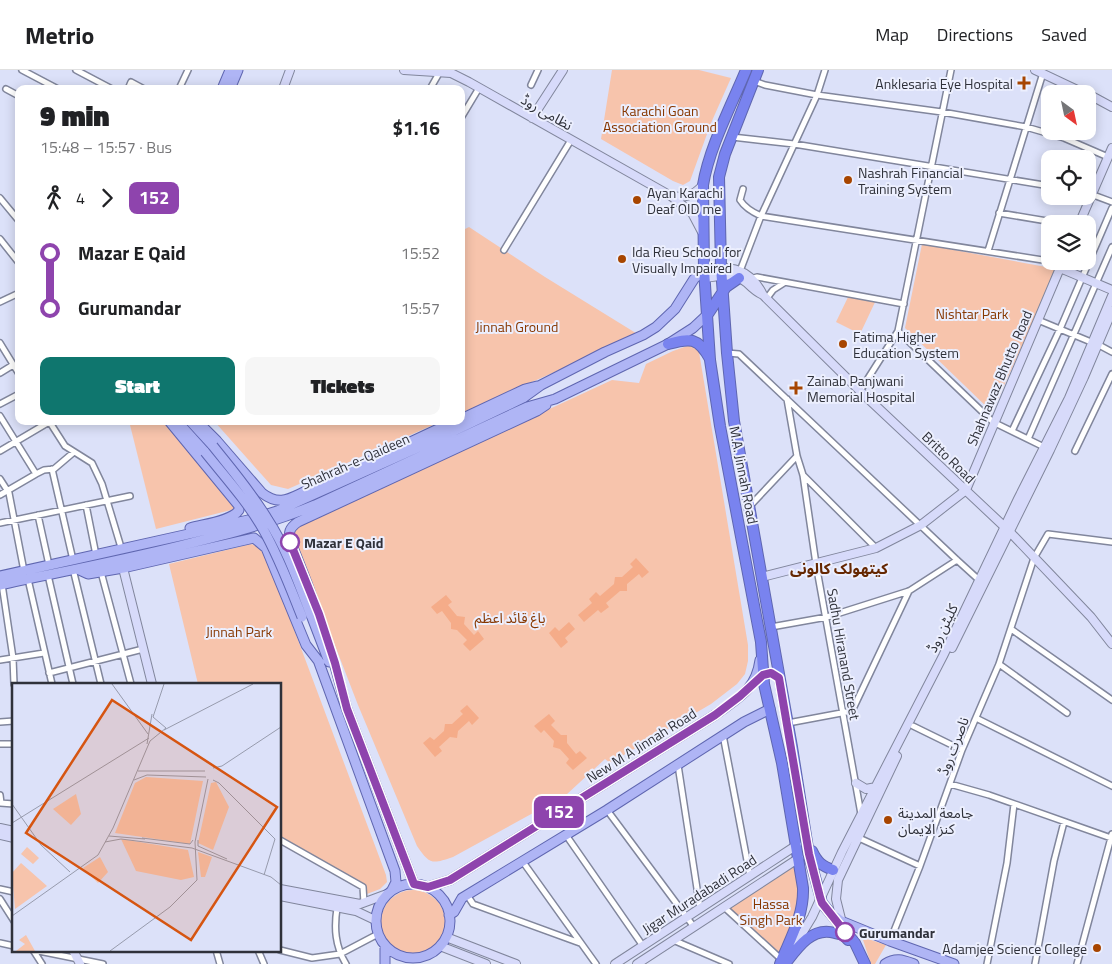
<!DOCTYPE html>
<html lang="en">
<head>
<meta charset="utf-8">
<style>
  body { margin:0; font-family:"Titillium Web","Noto Sans Arabic",sans-serif; background:#f6f6f6; color:#202124; height:100vh; display:flex; flex-direction:column; font-size:19px; white-space:nowrap }
  * { box-sizing:border-box; margin:0 }
  p { font-size:16px; color:#757577 }
  .icon { flex:none; width:28px; height:28px; fill:none; stroke:currentColor; stroke-width:2; stroke-linecap:round; stroke-linejoin:round }
  .map { position:relative; flex:1; overflow:hidden }
  .sheet { position:absolute; left:15px; top:15px; width:450px; height:340px; display:flex; flex-direction:column; background:#fff; border-radius:10px; box-shadow:0 2px 12px #0003 }
  .sheet>* { flex:none }
  .badge { padding:0 10px; border-radius:8px; font-size:18px; line-height:32px }
  .needle { width:32px; rotate:147deg }
  .tools { position:absolute; left:1041px; top:15px; display:grid; gap:10px }
  .tools a { display:grid; place-items:center; width:55px; height:55px; border-radius:10px; background:#fff; box-shadow:0 2px 12px #0003; font-size:25px }
  .map>.badge { position:absolute; translate:-50% -50%; box-shadow:0 0 0 2px #fff }
  .legs { display:flex; align-items:center; gap:8px; height:55px; padding:0 25px; font-size:16px }
  .legs p { margin-inline-start:auto }
  .head { display:flex; align-items:center; justify-content:space-between; height:85px; padding:0 25px }
  h1 { font-size:28px; font-weight:800; line-height:38px }
  .cta { display:flex; gap:10px; margin-top:auto; padding:10px 25px }
  .cta a { flex:1; height:58px; border-radius:10px; background:#0f766e; color:#fff; font-size:20px; font-weight:800; line-height:58px; text-align:center }
  .cta a+a { background:#f6f6f6; color:#202124 }
  ul { padding:0 25px; list-style:none }
  li { display:flex; align-items:center; gap:18px; height:55px; font-size:19px }
  li i { display:grid; place-items:center; width:8px; height:100%; margin:0 6px; background:currentColor }
  li i::after { content:''; width:12px; height:12px; margin:-6px; border:4px solid; border-radius:50%; background:#fff }
  li p { margin-inline-start:auto }
  li:first-child i { background:linear-gradient(#0000 50%,currentColor 0) }
  li:last-child i { background:linear-gradient(currentColor 50%,#0000 0) }
  header { display:flex; align-items:center; gap:30px; box-sizing:border-box; height:70px; padding:0 25px; background:#fff; border-bottom:1px solid #e0e0e0 }
  header strong { font-size:24px }
  nav { display:flex; gap:28px; margin-inline-start:auto; font-size:18px }
  .map>svg:first-child { display:block }
  .green { fill:#f7c4ac }
  .water { fill:#f5ac89 }
  .lines { fill:none; stroke-linecap:round; stroke-linejoin:round }
  .street-casing { stroke:#81869c; stroke-width:8 }
  .secondary-casing { stroke:#81869c; stroke-width:10 }
  .primary-casing { stroke:#5f66b0; stroke-width:11 }
  .highway-casing { stroke:#5f66b0; stroke-width:12 }
  .street { stroke:#fff; stroke-width:5 }
  .secondary { stroke:#d7dafa; stroke-width:8 }
  .primary { stroke:#afb5f5; stroke-width:9 }
  .highway { stroke:#7983ef; stroke-width:10 }
  .primary-bridge-casing { stroke:#5f66b0; stroke-width:11; stroke-linecap:butt }
  .primary-bridge { stroke:#afb5f5; stroke-width:9 }
  .line-1-casing { stroke:#fff; stroke-width:11 }
  .line-1 { stroke:#8e44ad; stroke-width:8 }
  .poi-dot { fill:#a74500; stroke:#eceffe; stroke-width:2 }
  .stop-1-dot { fill:#fff; stroke:#8e44ad; stroke-width:2.5 }
  .labels { text-anchor:middle; dominant-baseline:central; stroke-width:4; stroke-linejoin:round; paint-order:stroke }
  .poi-label { font-size:14px; fill:#2f313a; stroke:#eceffe; text-anchor:start }
  .park-label { font-size:14px; fill:#873700; stroke:#eceffe }
  .street-label { font-size:14px; fill:#2f313a; stroke:#eceffe }
  .stop-label { font-size:14px; font-weight:bold; fill:#2f313a; stroke:#eceffe; text-anchor:start }
  .neighbourhood-label { font-size:15px; font-weight:bold; fill:#652701; stroke:#eceffe }
  .inset-road { fill:none; stroke:#979bad; stroke-width:1 }
  .view { fill:#d65511; fill-opacity:0.15; stroke:#d65511; stroke-width:2.5 }
  .inset-edge { fill:none; stroke:#2f313a; stroke-width:2.5 }
</style>
</head>
<body>
<header>
<strong>Metrio</strong>
<nav><a>Map</a><a>Directions</a><a>Saved</a></nav>
</header>
<div class="map">
<svg width="1112" height="894" viewBox="0 0 1112 894">
  <rect width="100%" height="100%" fill="#dce1f9"/>
  <path class="green" d="M612,0H699L731,8L711,53L690,111L683,115L673,111L601,69Z
    M469,157L545,207L639,265L461,343V161Z
    M922,174L1057,199L992,342L905,258Z
    M850,223L877,228L860,264L836,252Z
    M690,275L698,279L699,282L748,575V591L745,604L737,614L711,634L610,693L605,689L566,725L453,787C432,794 430,795 417,776L358,635L293,467L294,460L298,456L612,310L639,313L646,294L673,281Z
    M129,351H162L233,432L235,439L156,459Z
    M214,351H442L288,419L271,415Z
    M251,474C261,476 264,481 268,490L386,805L387,812L380,819L367,824L366,817L280,767V614H198L169,494Z
    M799,788L803,818L782,890L725,838Z
    M381 852a32 32 0 1 1 64 0a32 32 0 1 1-64 0Z
    M862,867L886,875L875,894H871Z"/>
  <path class="water" d="M636,488L649,502L642,508L639,504L627,514V521H620L606,533L609,537L601,543L598,540L584,552L578,545L592,533L589,529L596,522L600,526L614,514L615,507H622L633,497L630,494Z
    M446,525L452,532L448,535L457,546L465,547L464,554L474,565L478,561L484,569L470,581L463,574L467,570L457,560L451,559V553L442,541L437,544L431,537Z
    M569,552L575,559L565,568L568,572L561,578L549,563L555,557L559,561Z
    M467,635L479,648L472,655L469,651L458,661L457,668L450,667L439,677L442,681L435,687L423,673L430,667L434,670L444,661L445,654H452L463,644L460,641Z
    M549,644L555,651L551,655L561,665H567V673L576,684L580,681L587,688L573,700L566,693L569,689L560,679L553,677L554,671L544,660L541,663L534,656Z"/>
  <g class="lines">
    <defs>
      <path id="street" d="M22,0L58,19
        M76,0L112,19
        M754,11L765,15L817,25L942,42L1026,57L1064,68L1108,87
        M531,15L538,0
        M6,19L19,26
        M128,19L131,12L144,19
        M179,19L188,0
        M430,19L438,5
        M461,48L479,18
        M732,67L794,74L1050,116
        M743,119L740,130C745,138 752,142 761,146L1049,191L1060,198
        M1088,123L1112,132
        M0,128L19,151
        M999,143L1065,154
        M0,169L19,193
        M504,180L571,70
        M988,181L1043,3
        M740,201L761,146L817,25L825,0
        M750,209L757,207L904,234
        M767,228L773,220L784,213
        M0,232L19,223
        M1038,250L1091,272
        M898,261L993,352L1044,377
        M0,273L19,304
        M1097,274L1112,282
        M727,283L739,284L957,490L979,510
        M0,303L13,295
        M860,321L898,261L951,0
        M787,329L797,386L803,405L816,494L861,744
        M0,334L19,324
        M0,346L36,404
        M49,351L65,376L92,393L102,414L120,474
        M1012,361L1060,259L1112,138
        M1028,369L1112,177
        M0,381L49,352
        M1075,381L1112,304
        M52,399L73,490
        M803,405L876,478
        M0,409L9,423L24,501
        M0,425L36,404L44,400L54,399L74,382
        M86,435L96,485
        M749,437L797,386
        M38,445L49,495
        M0,453L130,426
        M73,499L101,614
        M101,502L131,614
        M48,505L73,614
        M28,509L52,614
        M2,514L13,588L14,614
        M771,557L827,547L909,521L957,490
        M1011,559L1112,630
        M0,590L44,583
        M999,594L1067,643
        M49,603L143,579
        M976,648L1112,716
        M0,652L14,651
        M788,653L852,641L909,521
        M913,656L962,680
        M723,665L750,806
        M0,674H14
        M678,695L700,838
        M950,714L989,725L1111,768
        M0,725L1,733
        M0,733L14,734
        M607,740L694,857
        M566,765L643,876
        M859,768L920,796
        M280,770L363,817L364,833
        M523,792L596,894
        M0,819L14,822
        M467,825L473,834L580,873
        M0,829L14,851
        M724,837L782,890
        M337,838C334,858 335,876 346,894
        M673,870L729,894
        M890,871L920,796L962,680L999,594L1034,488L1048,464L1112,472
        M0,873L14,876
        M33,880L42,894
        M34,880L103,894
        M216,880L220,894
        M258,880L264,894
        M280,880L312,888L340,884L378,864
        M987,894L1007,793L1014,734
        M1035,894L1054,791L1064,752
        M1077,894L1112,764"/>
      <path id="secondary" d="M404,0L451,3L469,12L671,126L692,143L702,162
        M1035,0L1086,24
        M283,19L290,0
        M1088,24L1112,37
        M532,48L563,0
        M671,126C686,128 693,126 703,115
        M1079,154L1112,78
        M1060,198L1112,220
        M704,200C730,195 750,198 763,225L860,321L1009,461L1091,547L1112,574
        M705,208C720,206 734,202 747,213C752,218 756,222 763,225
        M123,498L152,614
        M762,507L876,478L921,455L966,420L1063,191
        M952,578L1050,380L1084,307L1112,241
        M856,713L866,719L876,717
        M0,758L14,761
        M0,765L14,768
        M280,819L360,834L387,824
        M280,826L356,841L375,850
        M842,853L836,829L838,810L897,686
        M446,867L516,894
        M440,876L486,894
        M73,880L80,894
        M792,880L812,847L842,782L943,586L1018,429L1069,328L1112,226
        M615,894L797,775
        M637,894L799,788"/>
      <path id="primary" d="M222,19L230,0
        M230,19L238,0
        M461,349L525,319L537,316
        M169,351L239,436V440C232,451 203,454 190,458
        M177,351L205,382
        M190,351L213,376
        M197,351L217,371L262,423C280,437 290,428 308,420L455,351
        M77,499L88,504L123,498L254,468L266,478L306,575L320,593
        M0,506L184,465L248,450L277,441L435,370L523,328L541,315L605,282L643,265L656,257L675,239L694,209L704,200
        M0,515C61,502 123,490 183,475C228,464 272,453 315,435L527,337L555,329L668,274L693,258L708,244
        M311,545L329,592
        M318,590L395,801L396,812L392,820
        M345,634L414,814
        M347,639C332,582 313,526 291,472C288,463 289,458 298,452L537,341L546,335
        M376 851a37 37 0 1 1 74 0a37 37 0 1 1-74 0Z
        M428,817L450,810L715,645C738,628 756,620 760,590
        M449,845L454,842L462,828L607,740L744,652L770,639
        M836,847L841,851L890,871L954,894
        M385,875V894
        M885,894C896,887 903,890 914,894"/>
      <path id="highway" d="M746,0C731,36 709,78 703,115L704,200L710,290L720,356L761,572L764,614L782,693L803,818C804,846 790,869 780,894
        M758,0L725,84L719,107L721,197L727,283L734,351L792,677L809,785L822,833L855,873L865,894
        M708,244L726,217L739,208
        M668,274C690,268 698,267 710,289
        M812,781C817,792 822,796 833,800
        M785,894C797,878 812,856 835,863C841,864 844,865 848,870"/>
    </defs>
    <use href="#street" class="street-casing"/>
    <use href="#secondary" class="secondary-casing"/>
    <use href="#primary" class="primary-casing"/>
    <use href="#highway" class="highway-casing"/>
    <use href="#street" class="street"/>
    <use href="#secondary" class="secondary"/>
    <use href="#primary" class="primary"/>
    <use href="#highway" class="highway"/>
    <defs>
      <path id="primary-bridge" d="M213,376C232,400 252,423 268,450C287,479 298,512 311,545
        M205,382C225,407 247,431 263,459C279,487 290,517 302,547"/>
    </defs>
    <use href="#primary-bridge" class="primary-bridge-casing"/>
    <use href="#primary-bridge" class="primary-bridge"/>
  </g>
  <g class="lines">
    <defs>
      <path id="line-1" d="M290,472L319,544L335,593L347,639L414,814L428,817L450,810L715,645L740,626L763,605L771,603L779,608L809,784L820,827L822,833L845,862"/>
    </defs>
    <use href="#line-1" class="line-1-casing"/>
    <use href="#line-1" class="line-1"/>
  </g>
  <g class="poi-dot">
    <path d="M1021.5 5.5h5v5h5v5h-5v5h-5v-5h-5v-5h5z"/>
    <circle cx="848" cy="110" r="5"/>
    <circle cx="637" cy="130" r="5"/>
    <circle cx="622" cy="189" r="5"/>
    <circle cx="843" cy="274" r="5"/>
    <path d="M793.5 310.5h5v5h5v5h-5v5h-5v-5h-5v-5h5z"/>
    <circle cx="888" cy="750" r="5"/>
    <circle cx="1097" cy="878" r="5"/>
  </g>
  <g class="stop-1-dot">
    <circle cx="290" cy="472" r="9"/>
    <circle cx="845" cy="862" r="9"/>
  </g>
  <g class="labels">
    <g class="poi-label">
      <text x="1013" y="13" text-anchor="end">Anklesaria Eye Hospital</text>
      <text x="858" y="102">Nashrah Financial<tspan x="858" dy="16">Training System</tspan></text>
      <text x="647" y="122">Ayan Karachi<tspan x="647" dy="16">Deaf OID me</tspan></text>
      <text x="632" y="181">Ida Rieu School for<tspan x="632" dy="16">Visually Impaired</tspan></text>
      <text x="853" y="266">Fatima Higher<tspan x="853" dy="16">Education System</tspan></text>
      <text x="807" y="310">Zainab Panjwani<tspan x="807" dy="16">Memorial Hospital</tspan></text>
      <text x="898" y="742">جامعة المدينة<tspan x="898" dy="16">كنز الايمان</tspan></text>
      <text x="1087" y="878" text-anchor="end">Adamjee Science College</text>
    </g>
    <g class="park-label">
      <text x="660" y="40">Karachi Goan<tspan x="660" dy="16">Association Ground</tspan></text>
      <text x="972" y="243">Nishtar Park</text>
      <text x="517" y="256">Jinnah Ground</text>
      <text x="510" y="547">باغ قائد اعظم</text>
      <text x="239" y="561">Jinnah Park</text>
      <text x="771" y="833">Hassa<tspan x="771" dy="16">Singh Park</tspan></text>
    </g>
    <g class="street-label">
      <text transform="translate(547 42) rotate(30)">نظامی روڈ</text>
      <text transform="translate(999 308) rotate(-67)">Shahnawaz Bhutto Road</text>
      <text transform="translate(949 387) rotate(44)">Britto Road</text>
      <text transform="translate(355 391) rotate(-24)">Shahrah-e-Qaideen</text>
      <text transform="translate(744 405) rotate(79)">M.A. Jinnah Road</text>
      <text transform="translate(942 558) rotate(-64)">کلیٹن روڈ</text>
      <text transform="translate(844 584) rotate(80)">Sadhu Hiranand Street</text>
      <text transform="translate(641 675) rotate(-32)">New M A Jinnah Road</text>
      <text transform="translate(953 676) rotate(-69)">ناصرت روڈ</text>
      <text transform="translate(699 824) rotate(-33)">Jigar Muradabadi Road</text>
    </g>
    <g class="stop-label">
      <text x="304" y="472">Mazar E Qaid</text>
      <text x="859" y="862">Gurumandar</text>
    </g>
    <g class="neighbourhood-label">
      <text x="839" y="498">کیتھولک کالونی</text>
    </g>
  </g>
  <g transform="translate(12 613)">
    <rect width="269" height="269" fill="#dce1f9"/>
    <path d="M134,94L191,98L178,161L103,150L123,100ZM204,99L217,124L201,167L186,160L199,100ZM64,111L69,131L59,142L41,126ZM109,156L176,167L182,194L169,197L124,188ZM15,164L27,175L21,181L9,171ZM186,169L200,174L193,194H189ZM88,174L96,189L86,200L71,185ZM9,180L35,203L3,226L0,190ZM14,252L23,268H4L13,261L7,257Z" fill="#f7c4ac"/>
    <path class="inset-road" d="M100,1L136,51M152,47L241,1M135,61L140,31M201,85L210,83L269,44M126,88H193M122,97L135,92L194,94M201,97L207,100L263,156L252,192M0,121L29,162L58,189M0,140L137,55M97,153L133,156M130,155L178,161L181,157M186,157V163L215,176M93,159L109,156L180,165L259,194L269,202M0,233L86,172L101,145L138,58L154,45L141,34L152,1M98,268L158,224L185,197L183,159L196,96"/>
    <path class="view" d="M100,17L265,124L179,257L14,150Z"/>
    <rect width="269" height="269" class="inset-edge"/>
  </g>
</svg>
<div class="tools">
<a><svg class="needle" viewBox="-14 -14 28 28"><path d="M0-13l5 13h-10z" fill="#e53935"/><path d="M0 13l5-13h-10z" fill="#757577"/></svg></a>
<a><svg class="icon" aria-label="locate" viewBox="0 0 24 24"><circle cx="12" cy="12" r="6"/><path d="M12 2v4M12 18v4M2 12h4M18 12h4"/></svg></a>
<a><svg class="icon" aria-label="layers" viewBox="0 0 24 24"><path d="M12 4l9 5-9 5-9-5zM3 14l9 5 9-5"/></svg></a>
</div>
<b class="badge" style="left:559px;top:742px;background:#8e44ad;color:#fff">152</b>
<section class="sheet">
<div class="head"><div><h1>9 min</h1><p>15:48 – 15:57 · Bus</p></div><b>$1.16</b></div>
<div class="legs"><svg class="icon" aria-label="walk" viewBox="0 0 24 24"><circle cx="13" cy="4" r="2"/><path d="M13 8l-2 6 4 7M11 14l-3 7M7 12l3-4h3l4 4"/></svg>4<svg class="icon" aria-label="forward" viewBox="0 0 24 24"><path d="M9 5l7 7-7 7"/></svg><b class="badge" style="background:#8e44ad;color:#fff">152</b></div>
<ul>
<li><i style="color:#8e44ad"></i><b>Mazar E Qaid</b><p>15:52</p></li>
<li><i style="color:#8e44ad"></i><b>Gurumandar</b><p>15:57</p></li>
</ul>
<div class="cta"><a>Start</a><a>Tickets</a></div>
</section>
</div>
</body>
</html>
